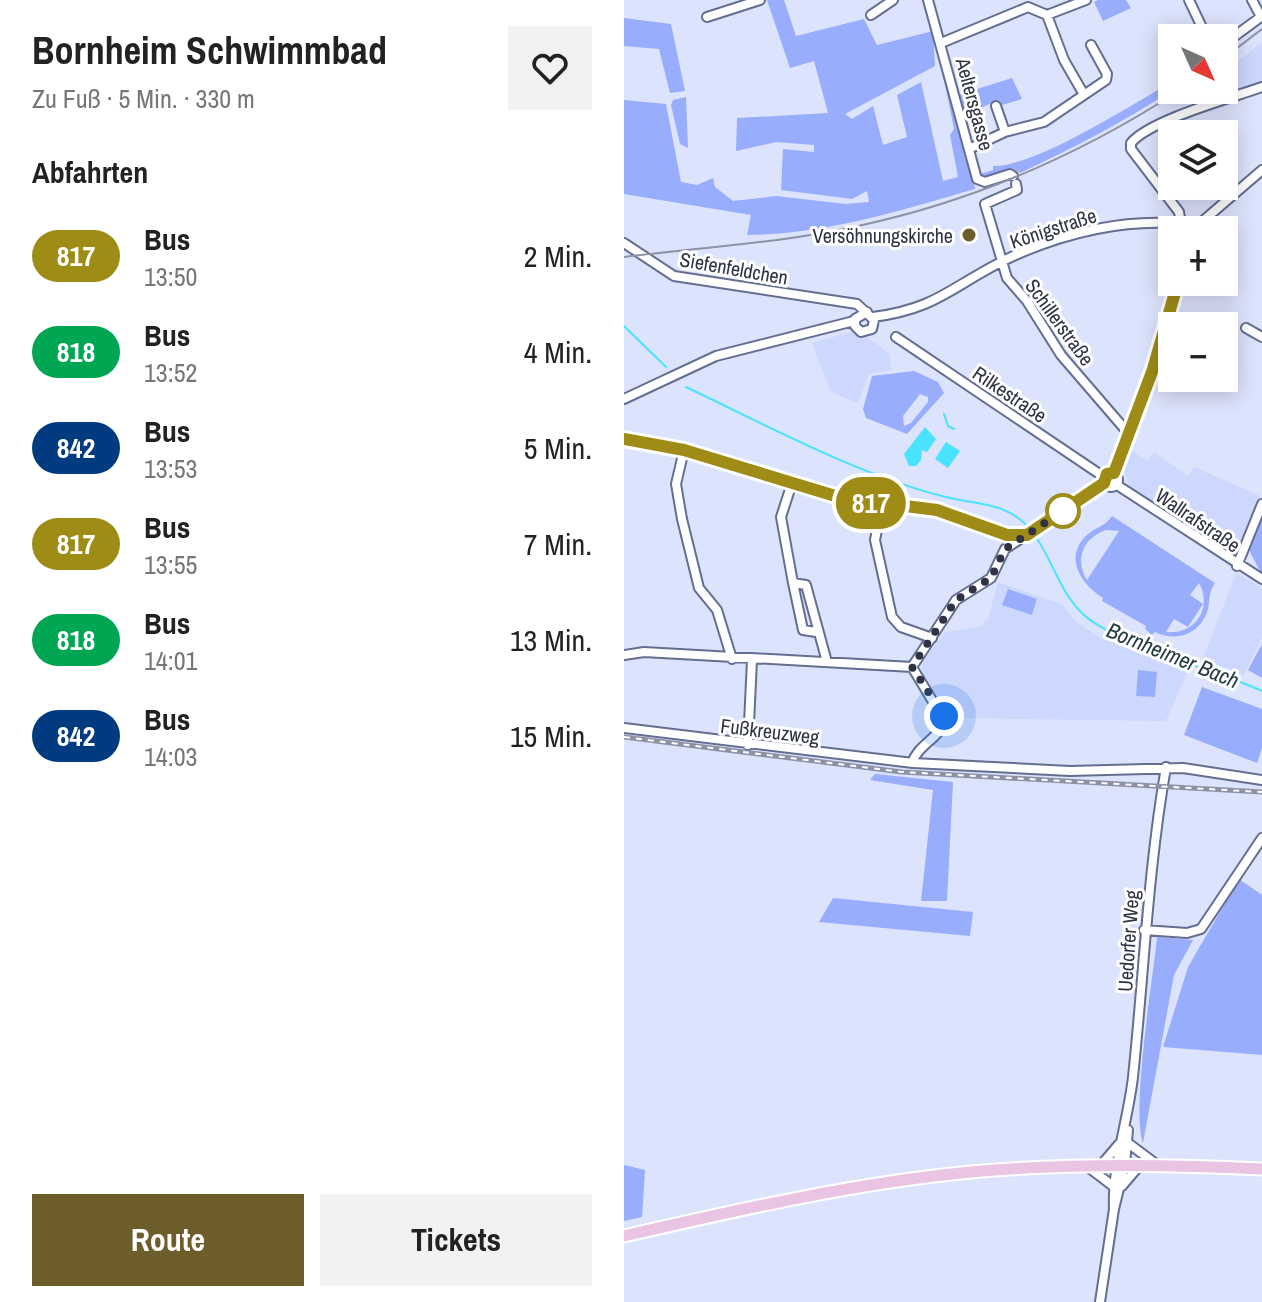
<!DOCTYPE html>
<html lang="de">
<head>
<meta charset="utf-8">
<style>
  body { margin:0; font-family:"Archivo Narrow",sans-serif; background:#f2f2f2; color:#222; height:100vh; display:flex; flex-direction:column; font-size:30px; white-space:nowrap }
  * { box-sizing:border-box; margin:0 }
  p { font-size:26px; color:#767676 }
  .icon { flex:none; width:44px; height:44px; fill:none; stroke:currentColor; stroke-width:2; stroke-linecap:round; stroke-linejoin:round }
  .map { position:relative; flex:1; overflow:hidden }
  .side { display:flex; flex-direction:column; background:#fff; width:624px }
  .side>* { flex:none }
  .badge { padding:0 16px; border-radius:26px; font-size:28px; line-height:52px }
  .needle { width:52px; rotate:135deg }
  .controls { position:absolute; left:534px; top:24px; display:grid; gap:16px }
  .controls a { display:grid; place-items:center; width:80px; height:80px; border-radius:0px; background:#fff; box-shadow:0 4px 20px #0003; font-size:40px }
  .you { position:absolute; width:40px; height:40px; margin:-20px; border:6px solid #fff; border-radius:50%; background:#1a73e8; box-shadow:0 0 0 12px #1a73e833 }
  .map>.badge { position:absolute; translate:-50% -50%; box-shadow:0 0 0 4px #fff }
  h2 { padding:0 32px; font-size:30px; line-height:72px }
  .round { display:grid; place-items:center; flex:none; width:84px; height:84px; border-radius:0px; background:#f2f2f2 }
  .summary { display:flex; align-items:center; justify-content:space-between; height:136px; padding:0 32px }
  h1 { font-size:38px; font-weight:700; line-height:60px }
  .primary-button { display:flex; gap:16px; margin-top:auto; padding:16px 32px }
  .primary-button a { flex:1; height:92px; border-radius:0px; background:#6d5d2b; color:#fff; font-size:32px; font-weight:700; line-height:92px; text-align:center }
  .primary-button a+a { background:#f2f2f2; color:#222 }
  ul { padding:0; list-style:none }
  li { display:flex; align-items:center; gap:24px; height:96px; padding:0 32px }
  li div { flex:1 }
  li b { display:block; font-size:30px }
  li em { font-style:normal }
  li .badge { min-width:88px; font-weight:700; text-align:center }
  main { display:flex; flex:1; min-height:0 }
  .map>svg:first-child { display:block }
  .built { fill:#cdd8fe }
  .green { fill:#99adfd; fill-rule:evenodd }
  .water { fill:#49e3ff }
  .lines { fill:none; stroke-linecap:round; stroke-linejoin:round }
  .stream { stroke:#49e3ff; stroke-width:2 }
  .minor-casing { stroke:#636e91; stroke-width:12 }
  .major-casing { stroke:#fff; stroke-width:15 }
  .minor { stroke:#fff; stroke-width:8 }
  .major { stroke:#e9c4e3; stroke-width:11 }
  .tram { stroke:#8c91a6; stroke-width:2 }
  .rail-casing { stroke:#8c91a6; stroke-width:5 }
  .rail { stroke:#fff; stroke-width:2; stroke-dasharray:6; stroke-linecap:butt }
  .line-casing { stroke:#fff; stroke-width:18 }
  .line { stroke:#9f8c17; stroke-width:12 }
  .walk { stroke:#2e3242; stroke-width:8; stroke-dasharray:0 14.4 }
  .poi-dot { fill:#6d5d2b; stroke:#fff; stroke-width:3 }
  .stop-dot { fill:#fff; stroke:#9f8c17; stroke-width:4 }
  .labels { text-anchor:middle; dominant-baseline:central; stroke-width:6; stroke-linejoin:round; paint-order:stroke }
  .street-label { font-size:20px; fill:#2e3242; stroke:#fff }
  .poi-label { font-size:20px; fill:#2e3242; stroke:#fff; text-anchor:end }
  .water-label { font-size:22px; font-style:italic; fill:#223b41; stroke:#fff }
</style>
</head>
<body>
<main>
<section class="side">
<div class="summary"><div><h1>Bornheim Schwimmbad</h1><p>Zu Fuß · 5 Min. · 330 m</p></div><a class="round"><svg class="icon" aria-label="heart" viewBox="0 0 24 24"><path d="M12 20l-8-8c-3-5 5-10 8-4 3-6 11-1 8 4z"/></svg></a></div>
<h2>Abfahrten</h2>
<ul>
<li><span class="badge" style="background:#9f8c17;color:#fff">817</span><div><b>Bus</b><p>13:50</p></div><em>2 Min.</em></li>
<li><span class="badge" style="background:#00a651;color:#fff">818</span><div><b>Bus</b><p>13:52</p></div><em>4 Min.</em></li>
<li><span class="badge" style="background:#003b80;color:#fff">842</span><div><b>Bus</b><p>13:53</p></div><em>5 Min.</em></li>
<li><span class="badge" style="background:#9f8c17;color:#fff">817</span><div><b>Bus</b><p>13:55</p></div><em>7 Min.</em></li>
<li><span class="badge" style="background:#00a651;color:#fff">818</span><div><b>Bus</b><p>14:01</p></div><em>13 Min.</em></li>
<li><span class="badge" style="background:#003b80;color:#fff">842</span><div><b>Bus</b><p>14:03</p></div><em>15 Min.</em></li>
</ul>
<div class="primary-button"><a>Route</a><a>Tickets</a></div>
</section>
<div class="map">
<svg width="638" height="1302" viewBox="0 0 638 1302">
  <rect width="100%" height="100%" fill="#dce3fc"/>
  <path class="built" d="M638,42V83L609,93L600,72Z
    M227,332L243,337L266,354L267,370L245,374L234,403L207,392L188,343Z
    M507,450L523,461L530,452L564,476L570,467L636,496L612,555L507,490L500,470Z
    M612,573L638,588V637L620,675L579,659Z
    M374,582L439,605L450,620L477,638L563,672L542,721L330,718L298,674V663L321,632L355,627L364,619Z"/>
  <path class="green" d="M143,0H160L172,36L240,19L253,45L309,31L311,66L221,114L228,119L249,106L259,145L283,137L273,95L297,82L319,181L334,177L326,135L330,129L318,69L321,63L346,154L351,189C275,211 203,234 123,235L127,215L0,194V100L42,104L57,182L73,185L89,178L91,187L109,201L152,196L221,204L245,202L243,191L228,199L157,190L159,149L190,152V145L152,142L112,151L113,118L204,113L190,61L166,68Z
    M474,0H502L507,8L479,21L470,2Z
    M0,18L47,24L61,91L46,93L35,49L0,46Z
    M388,78L398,99L378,105L375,100L340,115L334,95Z
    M548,82V90C500,122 449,148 396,173L388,168L357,179L356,174L369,170V166C412,167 508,104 548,82Z
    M62,97L64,148L56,144L47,105L49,100Z
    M290,371L314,382L320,393L283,434L242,418L239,409L248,376ZM296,394L304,397V402L287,423L280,426L279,416Z
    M638,513V575L625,550Z
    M488,516L591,583C583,594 587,601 583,612C575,635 551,642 531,632L528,635L521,629L522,626L478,601L479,598C457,584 439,557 463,535C473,526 481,527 488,516ZM482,530L495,531L463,580C450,559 459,538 482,530ZM575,583C589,608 571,635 542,632L550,619L564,627L579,604L566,595Z
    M384,589L413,599L408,615L378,605Z
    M638,644V678L624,670Z
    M514,670L533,672L531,697L512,696Z
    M578,687L638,709V748L633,763L560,735Z
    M251,774L329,782L323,901H297L309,790L246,780Z
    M615,879L638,895V1055L539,1047L564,967Z
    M209,898L349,912L346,936L195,922Z
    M533,937L569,940L550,975L519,1143C507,1109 529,980 533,937Z
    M0,1165L21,1170L18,1217L0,1221Z"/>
  <path class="water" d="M301,427L312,439L303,452L298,450L297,460L292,466H285L280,454Z
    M322,442L336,451L324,468L311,459Z"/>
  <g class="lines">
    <path class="stream" d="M0,326L42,367
      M62,387C142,425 236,476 322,497C353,505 383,502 405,528
      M320,414L324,426L330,429
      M409,533C428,558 435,590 457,612C486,643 594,670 638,691"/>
    <defs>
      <path id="minor" d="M304,0L353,179L361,182L386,174L389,176
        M565,0L583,38
        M628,0L637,17
        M247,15L269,0
        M423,15L440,60L459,93
        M83,17L136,0
        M317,43L404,7L423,15L462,0
        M600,44L638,16
        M372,106L381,132
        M347,148L381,132L420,122L482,80L483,74L467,45
        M392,184L393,190L361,204L383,278L403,301L437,355L505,434
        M557,224L555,212L507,149V143C526,120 607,98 638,87
        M0,243L50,276L233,304L250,320L248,329L237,332L231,326V319L243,312
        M249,317C311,309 326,288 377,262C435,233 508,215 573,226L638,170
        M622,328L638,337
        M272,337L480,477
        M0,399L92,356L230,321
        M0,439L60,450L218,498L313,510L383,535H402
        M60,450L52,484L58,519L75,588L93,610L108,659
        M480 480a7 7 0 1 1 14 0a7 7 0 1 1-14 0Z
        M490,473L529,369L554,282
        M168,483L157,517L169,583L182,585L203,662
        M493,485L638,579
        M258,504L251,540L268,617L277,627L308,638
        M613,566L638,504
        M169,583L179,630L192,632
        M0,655L20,652L288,667
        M288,667L332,600L367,578L381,549L480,483
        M288,667L320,720C316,739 294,744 288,763
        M0,728L289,763L446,771L559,768L638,780
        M124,745L128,660
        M520,930L563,933L577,929L638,838
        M504,1143L532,1164
        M478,1164L495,1144
        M464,1167L489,1186
        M498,1186L516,1165
        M490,1209C488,1165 504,1121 509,1077C520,973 524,870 542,767
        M476,1302L490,1209L501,1164L504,1130"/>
      <path id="major" d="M0,1236C114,1210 230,1183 347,1172C444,1163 540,1164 638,1169"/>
    </defs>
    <use href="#minor" class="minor-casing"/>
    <use href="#major" class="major-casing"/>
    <use href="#minor" class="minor"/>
    <use href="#major" class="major"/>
    <path class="tram" d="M600,58L638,29
      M0,257C78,247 158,243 234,226C351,201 456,155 556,90"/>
    <defs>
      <path id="rail" d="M0,737L278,772L638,792"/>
    </defs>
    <use href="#rail" class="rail-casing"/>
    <use href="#rail" class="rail"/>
  </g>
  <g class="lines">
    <defs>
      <path id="line" d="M0,439L60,450L218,498L313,510L383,535H403L480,483L483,474L490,473L529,369L554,282"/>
    </defs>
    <use href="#line" class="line-casing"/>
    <use href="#line" class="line"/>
    <path class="walk" d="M320,716L288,667L332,600L367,578L381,549L439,511"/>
  </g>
  <circle class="poi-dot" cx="345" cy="235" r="8"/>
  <circle class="stop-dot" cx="439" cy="511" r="16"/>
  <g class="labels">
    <g class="street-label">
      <text transform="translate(351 104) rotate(75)">Aeltersgasse</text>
      <text transform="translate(429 228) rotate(-18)">Königstraße</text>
      <text transform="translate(110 268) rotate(10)">Siefenfeldchen</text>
      <text transform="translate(436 322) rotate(54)">Schillerstraße</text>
      <text transform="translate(386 394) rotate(34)">Rilkestraße</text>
      <text transform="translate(574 520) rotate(34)">Wallrafstraße</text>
      <text transform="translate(146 731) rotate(7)">Fußkreuzweg</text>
      <text transform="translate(504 941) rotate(-86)">Uedorfer Weg</text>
    </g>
    <g class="poi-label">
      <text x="329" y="235">Versöhnungskirche</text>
    </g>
    <g class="water-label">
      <text transform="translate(549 655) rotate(22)">Bornheimer Bach</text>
    </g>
  </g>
</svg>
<div class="controls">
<a><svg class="needle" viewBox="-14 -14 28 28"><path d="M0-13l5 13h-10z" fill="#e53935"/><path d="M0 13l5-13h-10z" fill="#767676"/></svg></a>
<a><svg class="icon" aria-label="layers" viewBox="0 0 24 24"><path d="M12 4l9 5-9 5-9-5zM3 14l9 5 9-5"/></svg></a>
<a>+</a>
<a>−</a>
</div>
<div class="you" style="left:320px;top:716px"></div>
<b class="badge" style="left:247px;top:503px;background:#9f8c17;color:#fff">817</b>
</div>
</main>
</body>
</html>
